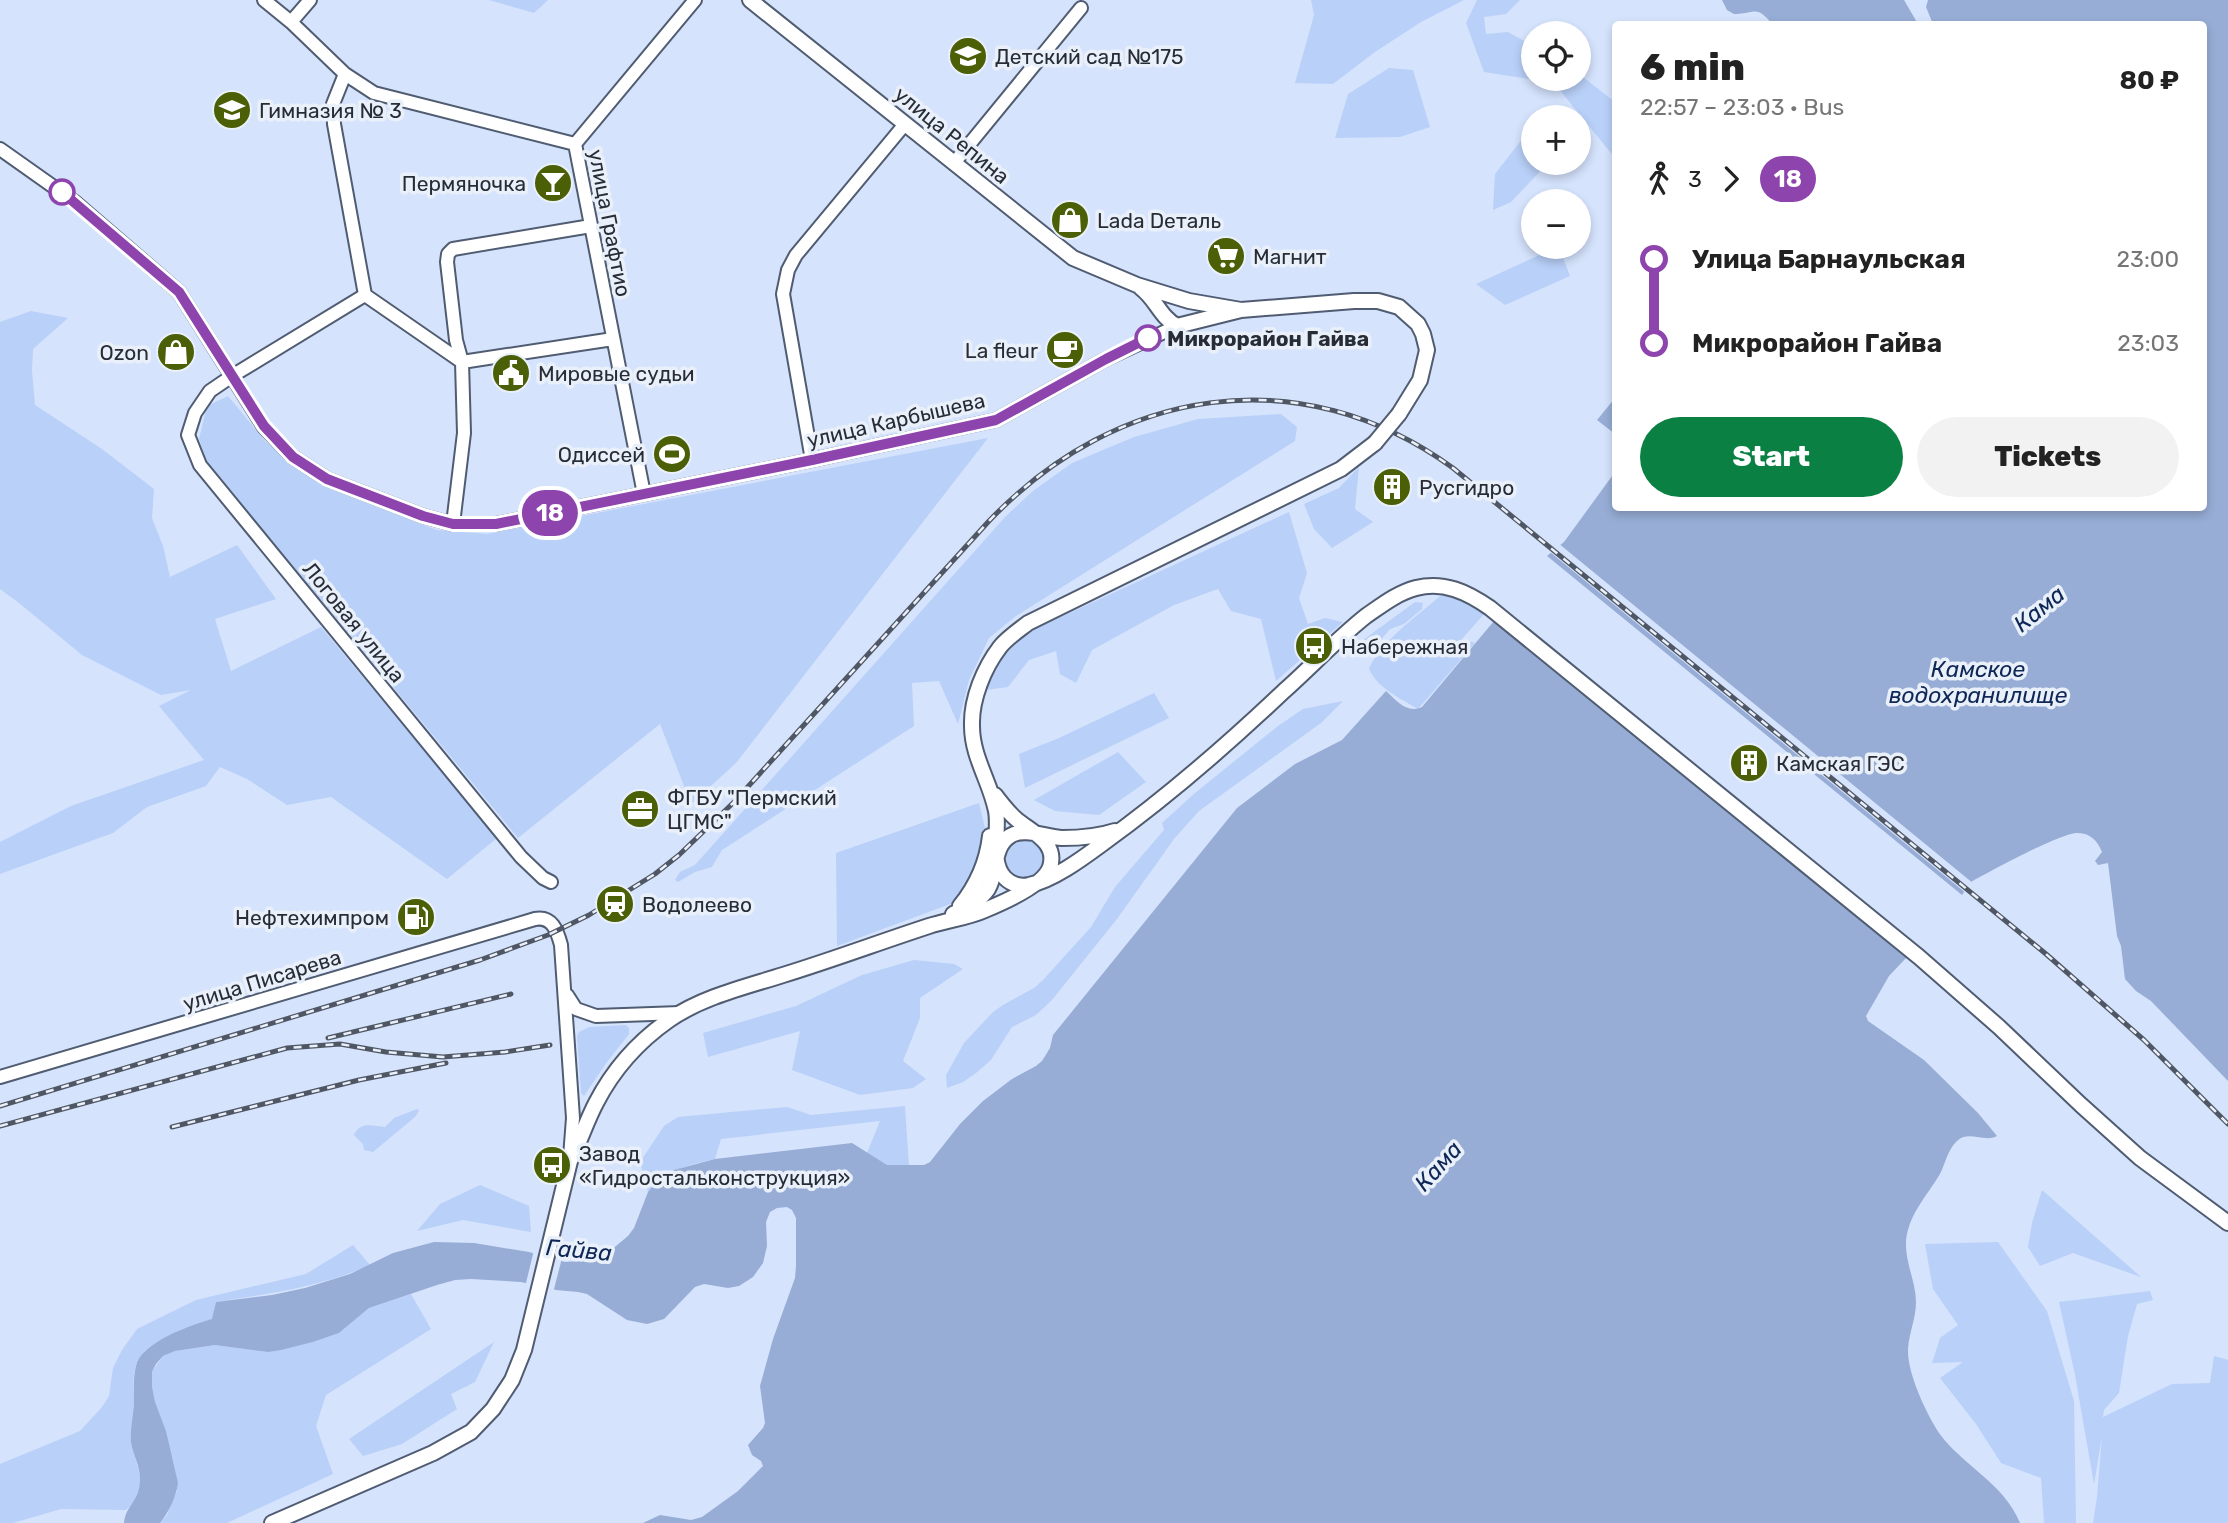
<!DOCTYPE html>
<html lang="en">
<head>
<meta charset="utf-8">
<style>
  body { margin:0; font-family:Rubik,sans-serif; background:#f2f2f2; color:#222; height:100vh; display:flex; flex-direction:column; font-size:26px; white-space:nowrap }
  * { box-sizing:border-box; margin:0 }
  p { font-size:23px; color:#767676 }
  .icon { flex:none; width:38px; height:38px; fill:none; stroke:currentColor; stroke-width:2; stroke-linecap:round; stroke-linejoin:round }
  .map { position:relative; flex:1; overflow:hidden }
  .sheet { position:absolute; left:1612px; top:21px; width:595px; height:490px; display:flex; flex-direction:column; background:#fff; border-radius:7px; box-shadow:0 4px 10px #0003 }
  .sheet>* { flex:none }
  .badge { padding:0 14px; border-radius:23px; font-size:24px; line-height:46px }
  .fabs { position:absolute; left:1521px; top:21px; display:grid; gap:14px }
  .fabs a { display:grid; place-items:center; width:70px; height:70px; border-radius:50%; background:#fff; box-shadow:0 4px 10px #0003; font-size:35px }
  .map>.badge { position:absolute; translate:-50% -50%; box-shadow:0 0 0 4px #fff }
  .legs { display:flex; align-items:center; gap:10px; height:77px; padding:0 28px; font-size:23px }
  .legs p { margin-inline-start:auto }
  .summary { display:flex; align-items:center; justify-content:space-between; height:119px; padding:0 28px }
  h1 { font-size:38px; font-weight:800; line-height:52px }
  .action { display:flex; gap:14px; margin-top:auto; padding:14px 28px }
  .action a { flex:1; height:80px; border-radius:42px; background:#0b8043; color:#fff; font-size:28px; font-weight:800; line-height:80px; text-align:center }
  .action a+a { background:#f2f2f2; color:#222 }
  ul { padding:0 28px; list-style:none }
  li { display:flex; align-items:center; gap:24px; height:84px; font-size:26px }
  li i { display:grid; place-items:center; width:10px; height:100%; margin:0 9px; background:currentColor }
  li i::after { content:''; width:18px; height:18px; margin:-9px; border:5px solid; border-radius:50%; background:#fff }
  li p { margin-inline-start:auto }
  li:first-child i { background:linear-gradient(#0000 50%,currentColor 0) }
  li:last-child i { background:linear-gradient(currentColor 50%,#0000 0) }
  .map>svg:first-child { display:block }
  .green { fill:#b9d0f8 }
  .water { fill:#97add5 }
  .pier { fill:#d5e3fd }
  .lines { fill:none; stroke-linecap:round; stroke-linejoin:round }
  .minor-casing { stroke:#505c71; stroke-width:16 }
  .major-casing { stroke:#505c71; stroke-width:18 }
  .minor { stroke:#fff; stroke-width:12 }
  .major { stroke:#fff; stroke-width:14 }
  .rail-casing { stroke:#505764; stroke-width:5 }
  .rail { stroke:#eaf0fa; stroke-width:2.5; stroke-dasharray:8; stroke-linecap:butt }
  .major-bridge-casing { stroke:#505c71; stroke-width:18; stroke-linecap:butt }
  .major-bridge { stroke:#fff; stroke-width:14 }
  .line-1-casing { stroke:#fff; stroke-width:16 }
  .line-1 { stroke:#8e44ad; stroke-width:10 }
  .stop-1-dot { fill:#fff; stroke:#8e44ad; stroke-width:3.5 }
  .labels { text-anchor:middle; dominant-baseline:central; stroke-width:7; stroke-linejoin:round; paint-order:stroke }
  .poi-label { font-size:21px; fill:#272c36; stroke:#eaf0fa; text-anchor:start }
  .street-label { font-size:21px; fill:#272c36; stroke:#eaf0fa }
  .stop-label { font-size:21px; font-weight:bold; fill:#272c36; stroke:#eaf0fa; text-anchor:start }
  .water-label { font-size:23px; font-style:italic; fill:#0e2757; stroke:#eaf0fa }
</style>
</head>
<body>
<div class="map">
<svg width="2228" height="1523" viewBox="0 0 2228 1523">
  <rect width="100%" height="100%" fill="#d5e3fd"/>
  <path class="green" d="M489,0H548L534,13Z
    M1311,0H1464L1421,22L1375,52L1333,84L1295,83L1314,15Z
    M1477,0H1520L1506,14L1484,17L1486,34L1508,32L1533,46V79H1578L1579,74L1615,102V158L1554,83L1484,72L1466,23Z
    M1389,68L1413,70L1430,127L1400,137L1335,138L1348,94Z
    M1527,133L1533,137V163H1548L1511,202L1493,210L1495,174Z
    M1557,247H1559L1570,276L1505,305L1476,284Z
    M31,311L68,318L33,349L32,371L35,405L102,449L154,489L152,518L163,546L170,577L237,545L276,599L215,619L231,671L321,627L497,838L447,879L331,797L287,805L247,779L220,767L206,786L147,807L113,833L0,874V842L71,806L204,760L159,706L191,690L161,695L82,655L19,603L0,589V322Z
    M228,396L266,442L322,486L437,530L487,534L988,438L736,763L691,804L660,724L518,838L207,462L199,439L207,406Z
    M1281,414L1297,427L1295,441L1016,616L989,638L969,680L958,724L939,681L912,683L914,726L722,850L712,867L695,872L678,882L675,880L680,872L695,865L1006,516L1033,491L1072,463L1134,437L1198,419Z
    M1359,467L1355,509L1373,522L1332,548L1314,529L1304,504L1339,488Z
    M1289,512L1307,573L1299,598L1308,624L1325,618L1343,622L1276,681L1261,619L1231,611L1218,589L1174,605L1092,650L1076,683L1060,674L1056,651L1029,660L1008,687L985,690L1003,657L1024,634Z
    M1445,592L1471,602L1485,613L1462,639L1475,643L1418,709C1402,699 1375,687 1369,668C1385,637 1419,615 1445,592Z
    M1415,602L1423,603L1422,609L1404,624L1390,629L1373,649L1361,657L1354,649L1355,646Z
    M1154,693L1169,718L1025,788L1019,754L1059,738Z
    M1343,701L1321,723L1199,811L1174,839L1117,919L1052,1000L1036,1015L1012,1027L991,1060L976,1073L963,1082L947,1088L946,1075L964,1043L993,1012L1003,1005L1034,988L1043,980L1091,927L1115,887L1164,830L1162,823L1195,793L1278,726L1303,709Z
    M1118,752L1146,782L1099,815L1055,811L1034,800Z
    M979,803L986,832L972,882L953,903L837,946L836,853Z
    M1006 860a19 19 0 1 1 38 0a19 19 0 1 1-38 0Z
    M914,960L954,964L963,969L920,998V1018L903,1061L926,1079L913,1088L860,1095L792,1070L800,1031L708,1057L703,1033L796,1006L862,975Z
    M626,1025L629,1028V1034L607,1062L584,1096L581,1093L577,1036L579,1032L589,1027Z
    M905,1106L909,1166L887,1165L867,1153L880,1121L721,1139L715,1159C688,1165 666,1170 648,1192L640,1162L664,1126L678,1117L787,1107L811,1115Z
    M417,1109L419,1111L415,1117L373,1152L364,1150L363,1144L354,1135C360,1121 373,1126 385,1127L394,1118Z
    M480,1185L529,1206L531,1232L463,1220L417,1231L440,1204Z
    M2042,1190L2141,1277L2073,1253L2040,1266L2028,1247L2032,1223Z
    M1998,1242L2047,1311L2074,1401L2076,1523H2044L2041,1478L2001,1463L1976,1424L1940,1378L1963,1362L1932,1363L1940,1338L1958,1325L1933,1289L1925,1244Z
    M353,1245L370,1265C317,1288 272,1293 216,1302L213,1319C191,1325 143,1341 136,1365C132,1376 134,1391 134,1403C133,1415 130,1428 132,1440C134,1467 153,1487 126,1510L61,1509L13,1523H0V1464L80,1431L102,1407L109,1396L113,1368L122,1350L137,1329L196,1300L306,1274Z
    M2150,1291L2153,1300L2137,1304L2128,1336L2119,1393L2104,1410L2103,1417L2172,1384L2210,1383L2214,1356L2228,1360V1523H2093L2097,1497L2102,1437L2094,1484L2075,1375L2059,1302Z
    M411,1294L431,1329L326,1395L316,1426L333,1474L227,1523H160L167,1515L177,1491L166,1431L152,1396V1372L163,1356L175,1351L215,1345L268,1352L313,1342L339,1333L369,1308Z
    M494,1342L475,1382L451,1394L457,1409L402,1444L363,1456L349,1439Z"/>
  <path class="water" d="M1722,0H1904L1918,24H1772C1756,4 1755,14 1734,14L1727,10Z
    M1928,0H2228V1081L2151,1001L2136,991L2125,979L2121,946L2117,936L2108,863L2098,865L2095,861L2102,852C2098,842 2091,833 2078,833C2062,832 1989,872 1971,882L1962,895L1547,556L1564,542L1615,472V508H2203V24H1933L1926,7Z
    M1615,398V434L1597,420Z
    M1494,621L1907,957L1889,976L1866,1016L1868,1021L1924,1060L1978,1113L1997,1136C1985,1143 1968,1130 1957,1141C1948,1149 1945,1164 1940,1174C1927,1196 1906,1217 1906,1245C1906,1264 1916,1283 1916,1302C1916,1318 1909,1333 1908,1349C1907,1373 1926,1413 1939,1433C1963,1466 2004,1483 2020,1523H643L660,1515L691,1520L702,1517L738,1491L763,1466L761,1461L752,1455L748,1445L763,1428L765,1423L760,1386L773,1339L795,1278L796,1266V1218L792,1210L787,1207L777,1208L770,1212L766,1222L767,1246L763,1263L753,1277L739,1286L728,1288L704,1284L695,1287L664,1319L647,1324L627,1320L587,1294L578,1292L556,1290L521,1282L471,1279L455,1280L437,1285L369,1308L339,1333L313,1342L281,1350L268,1352L215,1345L175,1351L163,1356L156,1364L152,1372V1387L155,1402L166,1431L178,1483C176,1497 169,1512 160,1523H124C126,1504 140,1502 140,1479C140,1465 133,1455 131,1442C130,1430 133,1416 134,1404C134,1392 133,1377 136,1366C141,1342 191,1325 212,1319L216,1302L272,1295L305,1288L350,1274L393,1253L434,1242L474,1243L529,1252L565,1262L594,1260L604,1256L628,1236L634,1228L648,1192L657,1181L674,1170L715,1159L852,1143L887,1165H924L930,1162L960,1124L983,1101L1012,1079L1036,1066L1042,1061L1050,1048L1053,1035L1237,808L1295,764L1342,740L1386,691C1397,701 1407,714 1422,707Z"/>
  <path class="pier" d="M1558,543L1974,884L1967,894L1550,552Z
    M534,1250L562,1258L553,1293L525,1287Z"/>
  <g class="lines">
    <defs>
      <path id="minor" d="M264,0L291,22L345,74L374,93L575,144
        M291,22L310,0
        M345,74L333,104L334,124L365,295L462,362L464,433L453,524
        M0,149L75,202L179,292L264,427L293,457L327,479L423,516L453,524H496L812,460L996,420L1106,359L1177,326
        M954,163L1081,8
        M591,226L453,249L448,254L447,262L456,340L462,362L613,339
        M365,295L232,376L210,391L195,413L188,435L200,465L521,857L543,878L551,882
        M812,460L783,294L788,270L796,255L905,124
        M644,494L575,144L695,0
        M567,995L576,1009L596,1016L680,1013
        M0,1077L535,919C552,916 557,930 561,945L573,1118L570,1157"/>
      <path id="major" d="M750,0L1073,258L1137,285L1189,301L1241,310
        M1141,288C1156,299 1160,317 1177,326L1241,310L1354,301H1378L1399,307L1418,324L1423,334L1427,350L1420,380L1399,414
        M1375,443L1341,469L1028,623C1019,630 1007,638 1000,647C984,668 971,699 972,726C972,757 990,781 996,811C1000,831 989,862 1005,878C1011,884 1020,887 1029,885C1052,881 1083,858 1102,844C1166,798 1227,745 1284,691C1312,666 1337,639 1366,616C1382,605 1397,593 1416,588C1444,581 1467,592 1490,608L1919,957L1999,1027L2081,1105L2140,1158L2228,1223
        M960,906C977,885 987,862 990,836
        M953,914C965,908 980,901 988,889C998,873 992,847 1010,836C1023,827 1046,837 1062,838C1081,838 1097,837 1115,831
        M272,1523L433,1453L471,1432L493,1409L512,1380L524,1350L570,1161C580,1142 586,1122 596,1103C613,1070 639,1041 669,1020C702,997 745,987 783,975C832,960 880,942 929,926C947,920 967,918 985,910C1002,903 1044,885 1050,867C1058,842 1031,832 1016,819C1008,812 1001,803 995,795"/>
    </defs>
    <use href="#minor" class="minor-casing"/>
    <use href="#major" class="major-casing"/>
    <use href="#minor" class="minor"/>
    <use href="#major" class="major"/>
    <defs>
      <path id="rail" d="M328,1038L511,994
        M0,1106L480,960L548,935L589,915L655,874L679,855L734,802L989,521C1117,387 1300,357 1453,468L2046,954L2144,1040L2228,1124
        M0,1126L287,1048L340,1044L386,1052L443,1057L505,1052L550,1045
        M172,1127L359,1080L446,1063"/>
    </defs>
    <use href="#rail" class="rail-casing"/>
    <use href="#rail" class="rail"/>
    <defs>
      <path id="major-bridge" d="M1375,443L1399,414"/>
    </defs>
    <use href="#major-bridge" class="major-bridge-casing"/>
    <use href="#major-bridge" class="major-bridge"/>
  </g>
  <g class="lines">
    <defs>
      <path id="line-1" d="M62,192L179,292L264,426L293,457L327,479L423,516L453,524H496L812,460L996,420L1106,359L1148,338"/>
    </defs>
    <use href="#line-1" class="line-1-casing"/>
    <use href="#line-1" class="line-1"/>
  </g>
  <defs>
    <symbol id="school-disc" viewBox="-11 -11 22 22"><circle r="9.5" fill="#4a5f06" stroke="#eaf0fa"/><path d="M0-5L7-2L0 1L-7-2ZM-4 1L0 2.5L4 1V4Q0 6-4 4Z" fill="#fff"/></symbol>
    <symbol id="bar-disc" viewBox="-11 -11 22 22"><circle r="9.5" fill="#4a5f06" stroke="#eaf0fa"/><path d="M-6-5H6L.8 .8V4.5H3.5V6h-7V4.5H-.8V.8Z" fill="#fff"/></symbol>
    <symbol id="shop-disc" viewBox="-11 -11 22 22"><circle r="9.5" fill="#4a5f06" stroke="#eaf0fa"/><path d="M-5-2.5h2.3a2.7 3.5 0 0 1 5.4 0H5L5.5 6h-11ZM-1.5-2.5h3a1.5 2.3 0 0 0-3 0Z" fill="#fff"/></symbol>
    <symbol id="supermarket-disc" viewBox="-11 -11 22 22"><circle r="9.5" fill="#4a5f06" stroke="#eaf0fa"/><path d="M-6-5.5h2.5l.6 2H6L4.5 2H-2.5L-4.4-4H-6ZM-1.5 3.2a1.3 1.3 0 1 0 .1 0ZM3 3.2a1.3 1.3 0 1 0 .1 0Z" fill="#fff"/></symbol>
    <symbol id="cafe-disc" viewBox="-11 -11 22 22"><circle r="9.5" fill="#4a5f06" stroke="#eaf0fa"/><path d="M-5.5-4.5H6V0H3Q3 3.5 0 3.5H-2.5Q-5.5 3.5-5.5 0ZM3-3.2v2h1.7v-2ZM-6 4.5H4V6H-6Z" fill="#fff"/></symbol>
    <symbol id="civic-disc" viewBox="-11 -11 22 22"><circle r="9.5" fill="#4a5f06" stroke="#eaf0fa"/><path d="M-.6-6.5H3V-4.5H.6V-3L4-1V1h2V6H-6V1h2V-1L-.6-3ZM-1.2 2.5V6h2.4V2.5Z" fill="#fff"/></symbol>
    <symbol id="stadium-disc" viewBox="-11 -11 22 22"><circle r="9.5" fill="#4a5f06" stroke="#eaf0fa"/><path d="M0-5a6.5 5 0 1 0 0 10a6.5 5 0 1 0 0-10ZM-3.5-1.8h7v3.6h-7Z" fill="#fff"/></symbol>
    <symbol id="building-disc" viewBox="-11 -11 22 22"><circle r="9.5" fill="#4a5f06" stroke="#eaf0fa"/><path d="M-4-6H4V6H1V3H-1V6H-4ZM-2.5-4.3h1.7v1.8h-1.7ZM.8-4.3h1.7v1.8H.8ZM-2.5-1h1.7V.8h-1.7ZM.8-1h1.7V.8H.8Z" fill="#fff"/></symbol>
    <symbol id="bus-disc" viewBox="-11 -11 22 22"><circle r="9.5" fill="#4a5f06" stroke="#eaf0fa"/><path d="M-5-6H5V4H4V6H2V4H-2V6H-4V4H-5ZM-3.5-4V0h7V-4ZM-3.5 1.2v1.5H-2V1.2ZM2 1.2v1.5H3.5V1.2Z" fill="#fff"/></symbol>
    <symbol id="office-disc" viewBox="-11 -11 22 22"><circle r="9.5" fill="#4a5f06" stroke="#eaf0fa"/><path d="M-6-3h4V-5.5h4V-3h4V5H-6ZM-1-4.5V-3h2v-1.5ZM-6 0V1H6V0Z" fill="#fff"/></symbol>
    <symbol id="station-disc" viewBox="-11 -11 22 22"><circle r="9.5" fill="#4a5f06" stroke="#eaf0fa"/><path d="M-3-6H3Q5-6 5-4V2Q5 4 3 4L4.5 6H3L1.5 4h-3L-3 6H-4.5L-3 4Q-5 4-5 2V-4Q-5-6-3-6ZM-3.5-4v3h7v-3ZM-3.5 1v1.5H-2V1ZM2 1v1.5H3.5V1Z" fill="#fff"/></symbol>
    <symbol id="fuel-disc" viewBox="-11 -11 22 22"><circle r="9.5" fill="#4a5f06" stroke="#eaf0fa"/><path d="M-5.5-6h7V0h2V4h1.3V-2.5L3-4.5l.8-.8L6-3V5H2.5V1h-1V6h-7ZM-4.2-4.7v3.2H.2V-4.7Z" fill="#fff"/></symbol>
  </defs>
  <g fill-rule="evenodd">
    <use href="#school-disc" x="946" y="34" width="44" height="44"/>
    <use href="#school-disc" x="210" y="88" width="44" height="44"/>
    <use href="#bar-disc" x="531" y="161" width="44" height="44"/>
    <use href="#shop-disc" x="1048" y="198" width="44" height="44"/>
    <use href="#supermarket-disc" x="1204" y="234" width="44" height="44"/>
    <use href="#cafe-disc" x="1043" y="328" width="44" height="44"/>
    <use href="#shop-disc" x="154" y="330" width="44" height="44"/>
    <use href="#civic-disc" x="489" y="351" width="44" height="44"/>
    <use href="#stadium-disc" x="650" y="432" width="44" height="44"/>
    <use href="#building-disc" x="1370" y="465" width="44" height="44"/>
    <use href="#bus-disc" x="1292" y="624" width="44" height="44"/>
    <use href="#building-disc" x="1727" y="741" width="44" height="44"/>
    <use href="#office-disc" x="618" y="787" width="44" height="44"/>
    <use href="#station-disc" x="593" y="882" width="44" height="44"/>
    <use href="#fuel-disc" x="394" y="895" width="44" height="44"/>
    <use href="#bus-disc" x="530" y="1143" width="44" height="44"/>
  </g>
  <g class="stop-1-dot">
    <circle cx="62" cy="192" r="12"/>
    <circle cx="1148" cy="338" r="12"/>
  </g>
  <g class="labels">
    <g class="poi-label">
      <text x="995" y="56">Детский сад №175</text>
      <text x="259" y="110">Гимназия № 3</text>
      <text x="526" y="183" text-anchor="end">Пермяночка</text>
      <text x="1097" y="220">Lada Dеталь</text>
      <text x="1253" y="256">Магнит</text>
      <text x="1038" y="350" text-anchor="end">La fleur</text>
      <text x="149" y="352" text-anchor="end">Ozon</text>
      <text x="538" y="373">Мировые судьи</text>
      <text x="645" y="454" text-anchor="end">Одиссей</text>
      <text x="1419" y="487">Русгидро</text>
      <text x="1341" y="646">Набережная</text>
      <text x="1776" y="763">Камская ГЭС</text>
      <text x="667" y="797">ФГБУ "Пермский<tspan x="667" dy="24">ЦГМС"</tspan></text>
      <text x="642" y="904">Водолеево</text>
      <text x="389" y="917" text-anchor="end">Нефтехимпром</text>
      <text x="579" y="1153">Завод<tspan x="579" dy="24">«Гидростальконструкция»</tspan></text>
    </g>
    <g class="street-label">
      <text transform="translate(952 135) rotate(39)">улица Репина</text>
      <text transform="translate(610 223) rotate(79)">улица Графтио</text>
      <text transform="translate(896 420) rotate(-13)">улица Карбышева</text>
      <text transform="translate(354 622) rotate(51)">Логовая улица</text>
      <text transform="translate(262 980) rotate(-17)">улица Писарева</text>
    </g>
    <g class="stop-label">
      <text x="1167" y="338">Микрорайон Гайва</text>
    </g>
    <g class="water-label">
      <text transform="translate(2039 609) rotate(-39)">Кама</text>
      <text x="1978" y="669">Камское<tspan x="1978" dy="26">водохранилище</tspan></text>
      <text transform="translate(1438 1166) rotate(-48)">Кама</text>
      <text transform="translate(579 1250) rotate(5)">Гайва</text>
    </g>
  </g>
</svg>
<div class="fabs">
<a><svg class="icon" aria-label="locate" viewBox="0 0 24 24"><circle cx="12" cy="12" r="6"/><path d="M12 2v4M12 18v4M2 12h4M18 12h4"/></svg></a>
<a>+</a>
<a>−</a>
</div>
<b class="badge" style="left:550px;top:513px;background:#8e44ad;color:#fff">18</b>
<section class="sheet">
<div class="summary"><div><h1>6 min</h1><p>22:57 – 23:03 · Bus</p></div><b>80 ₽</b></div>
<div class="legs"><svg class="icon" aria-label="walk" viewBox="0 0 24 24"><circle cx="13" cy="4" r="2"/><path d="M13 8l-2 6 4 7M11 14l-3 7M7 12l3-4h3l4 4"/></svg>3<svg class="icon" aria-label="forward" viewBox="0 0 24 24"><path d="M9 5l7 7-7 7"/></svg><b class="badge" style="background:#8e44ad;color:#fff">18</b></div>
<ul>
<li><i style="color:#8e44ad"></i><b>Улица Барнаульская</b><p>23:00</p></li>
<li><i style="color:#8e44ad"></i><b>Микрорайон Гайва</b><p>23:03</p></li>
</ul>
<div class="action"><a>Start</a><a>Tickets</a></div>
</section>
</div>
</body>
</html>
